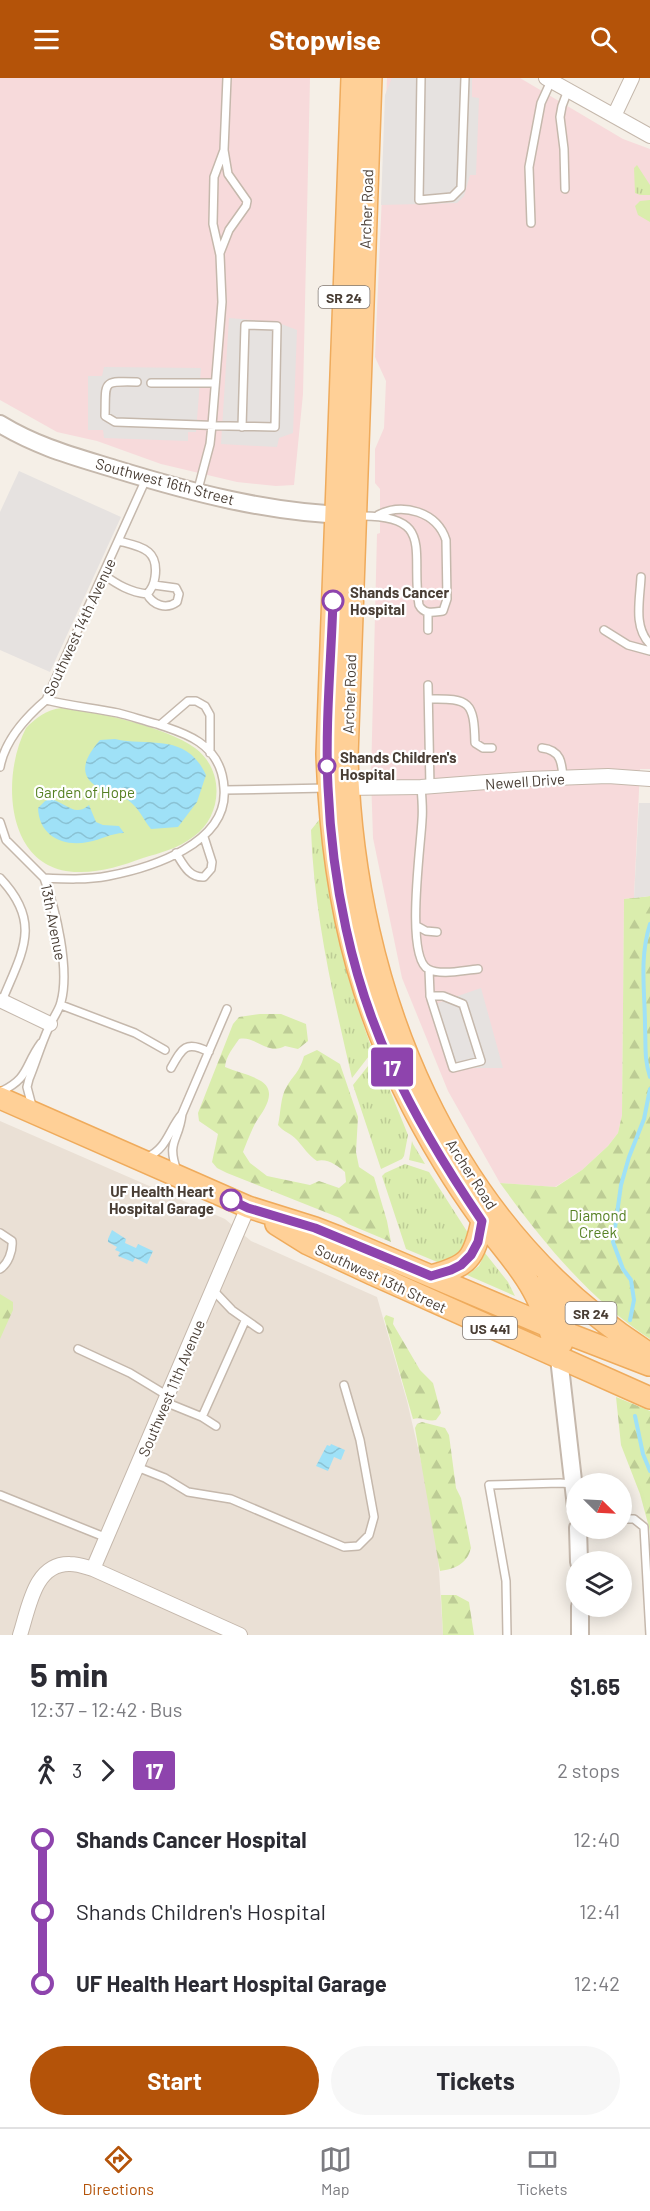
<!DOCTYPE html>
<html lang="en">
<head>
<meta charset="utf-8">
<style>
  body { margin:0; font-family:Barlow,sans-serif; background:#f7f7f7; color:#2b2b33; height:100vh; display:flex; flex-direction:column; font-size:22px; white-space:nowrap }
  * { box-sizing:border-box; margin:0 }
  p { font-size:20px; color:#7c7c81 }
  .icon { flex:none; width:33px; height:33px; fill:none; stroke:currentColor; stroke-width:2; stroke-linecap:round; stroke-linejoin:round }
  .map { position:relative; height:1557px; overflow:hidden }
  .details { display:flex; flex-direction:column; background:#fff; flex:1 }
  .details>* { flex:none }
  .badge { padding:0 12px; border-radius:4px; font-size:21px; line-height:39px }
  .needle { width:39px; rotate:114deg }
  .controls { position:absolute; left:566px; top:1395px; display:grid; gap:12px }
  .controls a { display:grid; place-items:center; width:66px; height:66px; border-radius:50%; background:#fff; box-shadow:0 3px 15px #0003; font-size:30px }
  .map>.badge { position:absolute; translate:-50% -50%; box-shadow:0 0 0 3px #fff }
  .legs { display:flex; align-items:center; gap:9px; height:66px; padding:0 30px; font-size:20px }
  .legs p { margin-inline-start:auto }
  .headline { display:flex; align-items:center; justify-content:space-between; height:102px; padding:0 30px }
  h1 { font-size:33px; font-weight:700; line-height:45px }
  .primary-button { display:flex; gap:12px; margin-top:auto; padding:12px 30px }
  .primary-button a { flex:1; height:69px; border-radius:36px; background:#b45309; color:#fff; font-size:24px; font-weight:700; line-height:69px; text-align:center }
  .primary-button a+a { background:#f7f7f7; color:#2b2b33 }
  ul { padding:0 30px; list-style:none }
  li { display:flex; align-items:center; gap:21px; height:72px; font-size:22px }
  li i { display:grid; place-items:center; width:9px; height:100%; margin:0 8px; background:currentColor }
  li i::after { content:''; width:15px; height:15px; margin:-8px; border:4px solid; border-radius:50%; background:#fff }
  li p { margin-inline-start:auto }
  li:first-child i { background:linear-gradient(#0000 50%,currentColor 0) }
  li:last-child i { background:linear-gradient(currentColor 50%,#0000 0) }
  header { display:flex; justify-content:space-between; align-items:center; height:78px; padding:0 30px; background:#b45309; color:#fff; font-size:27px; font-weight:700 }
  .tab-bar { display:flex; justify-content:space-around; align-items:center; height:84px; border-top:2px solid #e1e1e2; background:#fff; font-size:16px; color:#7c7c81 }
  .tab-bar a { display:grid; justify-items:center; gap:3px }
  .tab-bar .current { color:#b45309 }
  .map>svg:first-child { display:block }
  .residential { fill:#eae0d5 }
  .medical { fill:#f7dadb }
  .grass { fill:url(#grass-tufts) }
  .forest { fill:url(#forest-firs) }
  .park { fill:#daedad }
  .parking { fill:#e6e2e0 }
  .water { fill:url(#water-waves) }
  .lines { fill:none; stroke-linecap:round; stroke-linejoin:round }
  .stream { stroke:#9fe1f7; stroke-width:4 }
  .service-casing { stroke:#c5b8ac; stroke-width:10 }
  .minor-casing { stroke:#c5b8ac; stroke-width:16 }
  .tertiary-casing { stroke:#c5b8ac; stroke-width:20 }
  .primary-casing { stroke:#efab5c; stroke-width:24 }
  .service { stroke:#fff; stroke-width:7 }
  .minor { stroke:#fff; stroke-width:14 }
  .tertiary { stroke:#fff; stroke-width:16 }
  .primary { stroke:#ffd097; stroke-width:21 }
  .line-1-casing { stroke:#fff; stroke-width:14 }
  .line-1 { stroke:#8e44ad; stroke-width:9 }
  .stop-1-dot { fill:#fff; stroke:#8e44ad; stroke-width:3 }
  .labels { text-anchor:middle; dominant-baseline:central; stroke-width:4.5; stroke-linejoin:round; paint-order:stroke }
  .shield { fill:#fff; stroke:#807872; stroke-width:1.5 }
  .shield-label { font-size:14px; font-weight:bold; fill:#493e35 }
  .street-label { font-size:15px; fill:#493e35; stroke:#fff }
  .stop-label { font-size:15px; font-weight:bold; fill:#493e35; stroke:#fff; text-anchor:start }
  .park-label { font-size:15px; fill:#568123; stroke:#fff }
</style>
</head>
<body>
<header><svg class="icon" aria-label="menu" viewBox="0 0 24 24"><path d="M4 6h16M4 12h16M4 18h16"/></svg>Stopwise<svg class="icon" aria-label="search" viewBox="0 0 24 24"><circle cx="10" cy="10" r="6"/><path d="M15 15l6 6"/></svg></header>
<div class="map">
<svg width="650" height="1557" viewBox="0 0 650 1557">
  <defs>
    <pattern id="grass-tufts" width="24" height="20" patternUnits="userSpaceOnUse" patternTransform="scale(1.5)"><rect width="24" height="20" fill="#daedad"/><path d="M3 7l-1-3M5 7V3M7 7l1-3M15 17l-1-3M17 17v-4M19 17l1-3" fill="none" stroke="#bdcc95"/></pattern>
    <pattern id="forest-firs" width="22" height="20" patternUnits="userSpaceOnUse" patternTransform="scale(1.5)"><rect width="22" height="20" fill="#daedad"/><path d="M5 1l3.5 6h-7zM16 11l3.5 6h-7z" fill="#bdcc95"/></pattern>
    <pattern id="water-waves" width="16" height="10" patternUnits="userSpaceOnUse" patternTransform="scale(1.5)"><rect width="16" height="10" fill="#9fe1f7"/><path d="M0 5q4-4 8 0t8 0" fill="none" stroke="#8ac2d4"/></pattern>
  </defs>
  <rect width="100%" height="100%" fill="#f5efe7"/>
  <path class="residential" d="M0,1043L225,1141L251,1163L377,1219L407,1323L427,1409L438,1477L443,1557H0Z"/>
  <path class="medical" d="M0,0H310L303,316L294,407L276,408L237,404L161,386L97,363L57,354L0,322Z
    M387,0H520L623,61L650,71V691H640L634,820L624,821L622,1037L618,1055L608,1068L582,1092L555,1109L500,1105L448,1013L402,900L373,760L371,699L377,456L380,455V411L375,405V371L384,350L386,303L375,279Z"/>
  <path class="grass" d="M637,87L650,107V117H640L635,115L634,90Z
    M650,122V144L638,137L635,128L640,123Z
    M319,742L321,743C329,826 343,893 372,971L369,978L352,1000C333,918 314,836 311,752Z
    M376,978L408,1057L404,1078L402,1081L381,1091L353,1007Z
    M412,1063L413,1066L425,1086L409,1082Z
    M405,1086L429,1094L470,1158L463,1175L442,1186L406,1171L382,1098L385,1095Z
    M485,1175L508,1204L515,1218L467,1197L479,1188Z"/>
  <path class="forest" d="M650,818V1261C589,1221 543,1164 500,1105L556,1109L582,1092L608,1068L618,1055L622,1037L624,821Z
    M260,936H281L306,946L308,963L298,971L285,968C268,978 255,957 239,961C233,970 226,978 225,989C237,994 249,996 261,1003C278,1014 264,1032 256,1044C252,1051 246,1066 243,1074L250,1085L267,1098L310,1107L319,1103L339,1110L346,1104L345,1094C338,1088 327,1080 317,1083C308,1077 304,1070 297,1062C291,1055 283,1054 278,1047C281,1035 280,1019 287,1008C295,995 299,995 304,978L317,972L340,986L358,1039L356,1074L359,1089L374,1099L387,1143L391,1164L348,1146L340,1140L227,1095L217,1090L212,1084L218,1056L199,1043L198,1035L233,946L239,939Z
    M0,1216L13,1224V1232L0,1261Z
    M386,1237L394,1240L393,1246L420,1292L433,1305L441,1335L436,1342C427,1344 422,1338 413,1341L384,1240Z
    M616,1319L650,1333V1453L640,1416L621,1367Z
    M422,1344L445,1350L449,1357L456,1410L461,1420L471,1470C467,1486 455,1491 440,1493L415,1350L417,1346Z
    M441,1517H456L469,1524L474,1557H443Z"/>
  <path class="park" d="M61,630C94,632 168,650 195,670C225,692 223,738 193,759C179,770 160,775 143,780C124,787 102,794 81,794C6,796 0,700 26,650C36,640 46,632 61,630Z"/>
  <path class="parking" d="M392,0H472V19L479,20L476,97H470L464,118L457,125L381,127L385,17Z
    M229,240L276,244L297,252L293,355L279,360L277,369L221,366Z
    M104,289L201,290L196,354H188V363L104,360L103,352H88V298H102Z
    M19,393L121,439L50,594L0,572V434Z
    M639,725H650V818L634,820Z
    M481,910L503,990H455L432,927Z"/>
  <path class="water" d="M115,661C150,669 186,654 206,697L197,724L178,749L151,751C143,741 139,730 128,722C121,716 111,714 102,711C75,699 85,679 100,662Z
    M50,721C66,724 74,740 89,727L96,744L103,747L119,748L124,755C111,755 101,762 88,764C63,769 39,758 38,730L45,723Z
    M112,1152L126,1161L125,1165L136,1170L138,1166L153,1173L147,1186L135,1180L133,1184L118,1178L120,1174L115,1172L117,1169L108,1164V1161Z
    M331,1366L345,1372L341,1382L334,1379L328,1393L316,1388L327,1367L330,1368Z"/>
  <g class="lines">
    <path class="stream" d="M650,846C639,881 645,913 645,948C646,968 644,980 650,999
      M630,1242L634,1222L631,1202L623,1191L613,1164L621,1107L629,1079L644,1041L650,1011
      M635,1338L643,1376L650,1393"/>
    <defs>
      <path id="service" d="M421,0L419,122L452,119L461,110L465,0
        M565,111L564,71L560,39L562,28L568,12
        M531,145L529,89L541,25L551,3
        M220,175L229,152L246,128L247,123L228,96L224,72L227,0
        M137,304C101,303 106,303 105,338L115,344L229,348L275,349L277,248L245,247L242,349
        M151,305H215
        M197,415L210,366L212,347L222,224L220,177L213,146L214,99L224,72
        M358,438C437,436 410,475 419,527C424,537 434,534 443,533L447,521L446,462C437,434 403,424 378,437
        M104,497C118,507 130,514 147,516C152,511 154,507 155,499C159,471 141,469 119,463
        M641,499C640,522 633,549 650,566
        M147,516C153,527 166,532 177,524L179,516L176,510L154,507
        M428,552V534
        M604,552L628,567L650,573
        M428,607L430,709
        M429,621C470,620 474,624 475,665L483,670H492
        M160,647L188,623H196L205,628L210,637V675
        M542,670C561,672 562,685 563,700
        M0,689C5,662 26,639 46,622L146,401
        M421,709C422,720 423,731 422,742C421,767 405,878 428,891C441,898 464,892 478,891
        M225,712L327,710
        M0,744L6,762L44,800
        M176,775C183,786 189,800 204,799L211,791L212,784L204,759
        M0,800C43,845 22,874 2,923
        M417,848L426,853L437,854
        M429,892L430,916V918L453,990L481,983L463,926L443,918H430
        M61,927L135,955L165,972
        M171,990C182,970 186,962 209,974
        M0,1014C30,1000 24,988 41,965
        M32,1028L27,1009L29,1001C36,984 41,966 49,949C52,941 59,933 61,924C70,891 56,832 44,800C65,801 87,802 108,798C150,790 229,766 224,710C223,691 215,675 199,664C186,655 171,651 157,646C144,643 131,638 118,635C94,630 70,628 46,622
        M147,1079C167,1071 169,1051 182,1036
        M177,1093C166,1062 179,1064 182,1036L227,931
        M0,1155L12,1163C13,1173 8,1186 0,1191
        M213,1212L232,1232L259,1251
        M78,1271L130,1295L168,1318
        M165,1324L202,1339L245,1243
        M202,1339L216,1348
        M137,1389L165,1400L188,1414L231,1421L344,1469L358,1468L369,1457L374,1439L360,1362L344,1307
        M0,1417L107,1460
        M621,1441H634L644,1449L650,1557
        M507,1557L506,1503L489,1407L560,1405L574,1406"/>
      <path id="minor" d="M546,0L650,58
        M614,38L632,0
        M342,710L421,709L528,701L608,698L650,701
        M2,923L50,946
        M93,1491L248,1129
        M20,1557C29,1530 34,1485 70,1486C78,1486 86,1489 93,1491L240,1557"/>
      <path id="tertiary" d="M0,346C38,369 73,378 115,391C190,414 269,435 348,437
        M559,1280L576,1429
        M578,1450L579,1484
        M580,1557V1528"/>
      <path id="primary" d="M352,0L327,676C332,829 364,954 444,1085C456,1105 469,1124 482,1142C499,1166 519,1186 533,1212C545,1233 551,1257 559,1280
        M371,0L347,679C354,913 447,1147 650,1276
        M0,1020L248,1129L315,1150L346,1162L548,1248L649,1287
        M276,1146L308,1166L372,1196L650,1320
        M431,1198C469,1188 474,1181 482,1143
        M548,1202C561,1226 569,1237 562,1265"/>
    </defs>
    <use href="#service" class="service-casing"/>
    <use href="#minor" class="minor-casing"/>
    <use href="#tertiary" class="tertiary-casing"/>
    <use href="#primary" class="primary-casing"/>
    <use href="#service" class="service"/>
    <use href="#minor" class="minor"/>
    <use href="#tertiary" class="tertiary"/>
    <use href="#primary" class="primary"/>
  </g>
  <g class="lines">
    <defs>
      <path id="line-1" d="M231,1122L248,1130L315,1150L431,1198L451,1192L461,1187L471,1177L478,1164L482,1143C448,1093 416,1041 391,986C351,901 332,802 328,709C325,647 331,585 333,523"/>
    </defs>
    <use href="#line-1" class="line-1-casing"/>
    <use href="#line-1" class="line-1"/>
  </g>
  <g class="stop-1-dot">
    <circle cx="333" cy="523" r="10"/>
    <circle cx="327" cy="688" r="8"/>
    <circle cx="231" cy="1122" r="10"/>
  </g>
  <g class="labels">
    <g class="shield">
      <rect x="318.5" y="208" width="51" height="22" rx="4.5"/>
      <rect x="565.5" y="1224" width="51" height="22" rx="4.5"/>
      <rect x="463" y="1239" width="54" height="22" rx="4.5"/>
    </g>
    <g class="shield-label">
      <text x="344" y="219">SR 24</text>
      <text x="591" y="1235">SR 24</text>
      <text x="490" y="1250">US 441</text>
    </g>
    <g class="street-label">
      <text transform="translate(366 131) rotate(-88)">Archer Road</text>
      <text transform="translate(165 403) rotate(15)">Southwest 16th Street</text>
      <text transform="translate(79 549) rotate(-65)">Southwest 14th Avenue</text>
      <text transform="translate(349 616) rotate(-88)">Archer Road</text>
      <text transform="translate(525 703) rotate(-4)">Newell Drive</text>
      <text transform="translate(54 844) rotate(79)">13th Avenue</text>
      <text transform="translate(472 1096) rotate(57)">Archer Road</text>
      <text transform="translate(381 1200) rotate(25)">Southwest 13th Street</text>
      <text transform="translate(171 1310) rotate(-67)">Southwest 11th Avenue</text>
    </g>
    <g class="stop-label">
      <text x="350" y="514">Shands Cancer<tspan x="350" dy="17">Hospital</tspan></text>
      <text x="340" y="679">Shands Children's<tspan x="340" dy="17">Hospital</tspan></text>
      <text x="214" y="1113" text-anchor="end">UF Health Heart<tspan x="214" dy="17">Hospital Garage</tspan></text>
    </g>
    <g class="park-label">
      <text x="85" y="714">Garden of Hope</text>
      <text x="598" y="1137">Diamond<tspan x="598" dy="17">Creek</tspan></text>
    </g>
  </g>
</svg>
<div class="controls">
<a><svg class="needle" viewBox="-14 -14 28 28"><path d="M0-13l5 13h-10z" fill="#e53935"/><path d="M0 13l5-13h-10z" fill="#7c7c81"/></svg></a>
<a><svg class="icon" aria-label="layers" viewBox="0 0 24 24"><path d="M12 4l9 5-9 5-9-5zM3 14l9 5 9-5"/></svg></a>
</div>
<b class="badge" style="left:392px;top:989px;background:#8e44ad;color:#fff">17</b>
</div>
<section class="details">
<div class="headline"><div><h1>5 min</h1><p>12:37 – 12:42 · Bus</p></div><b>$1.65</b></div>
<div class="legs"><svg class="icon" aria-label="walk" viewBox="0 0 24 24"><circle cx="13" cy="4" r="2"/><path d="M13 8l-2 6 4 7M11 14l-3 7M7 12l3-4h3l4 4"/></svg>3<svg class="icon" aria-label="forward" viewBox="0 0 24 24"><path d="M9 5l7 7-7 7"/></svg><b class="badge" style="background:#8e44ad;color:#fff">17</b><p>2 stops</p></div>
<ul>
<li><i style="color:#8e44ad"></i><b>Shands Cancer Hospital</b><p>12:40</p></li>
<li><i style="color:#8e44ad"></i><span>Shands Children's Hospital</span><p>12:41</p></li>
<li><i style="color:#8e44ad"></i><b>UF Health Heart Hospital Garage</b><p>12:42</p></li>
</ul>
<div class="primary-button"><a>Start</a><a>Tickets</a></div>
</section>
<nav class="tab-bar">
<a class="current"><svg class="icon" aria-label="directions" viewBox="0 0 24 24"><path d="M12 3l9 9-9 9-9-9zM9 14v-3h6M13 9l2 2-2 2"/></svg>Directions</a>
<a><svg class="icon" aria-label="map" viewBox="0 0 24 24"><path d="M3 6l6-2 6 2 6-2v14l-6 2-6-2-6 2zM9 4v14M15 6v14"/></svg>Map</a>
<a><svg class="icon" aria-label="tickets" viewBox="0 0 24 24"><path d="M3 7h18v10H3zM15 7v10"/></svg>Tickets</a>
</nav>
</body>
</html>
